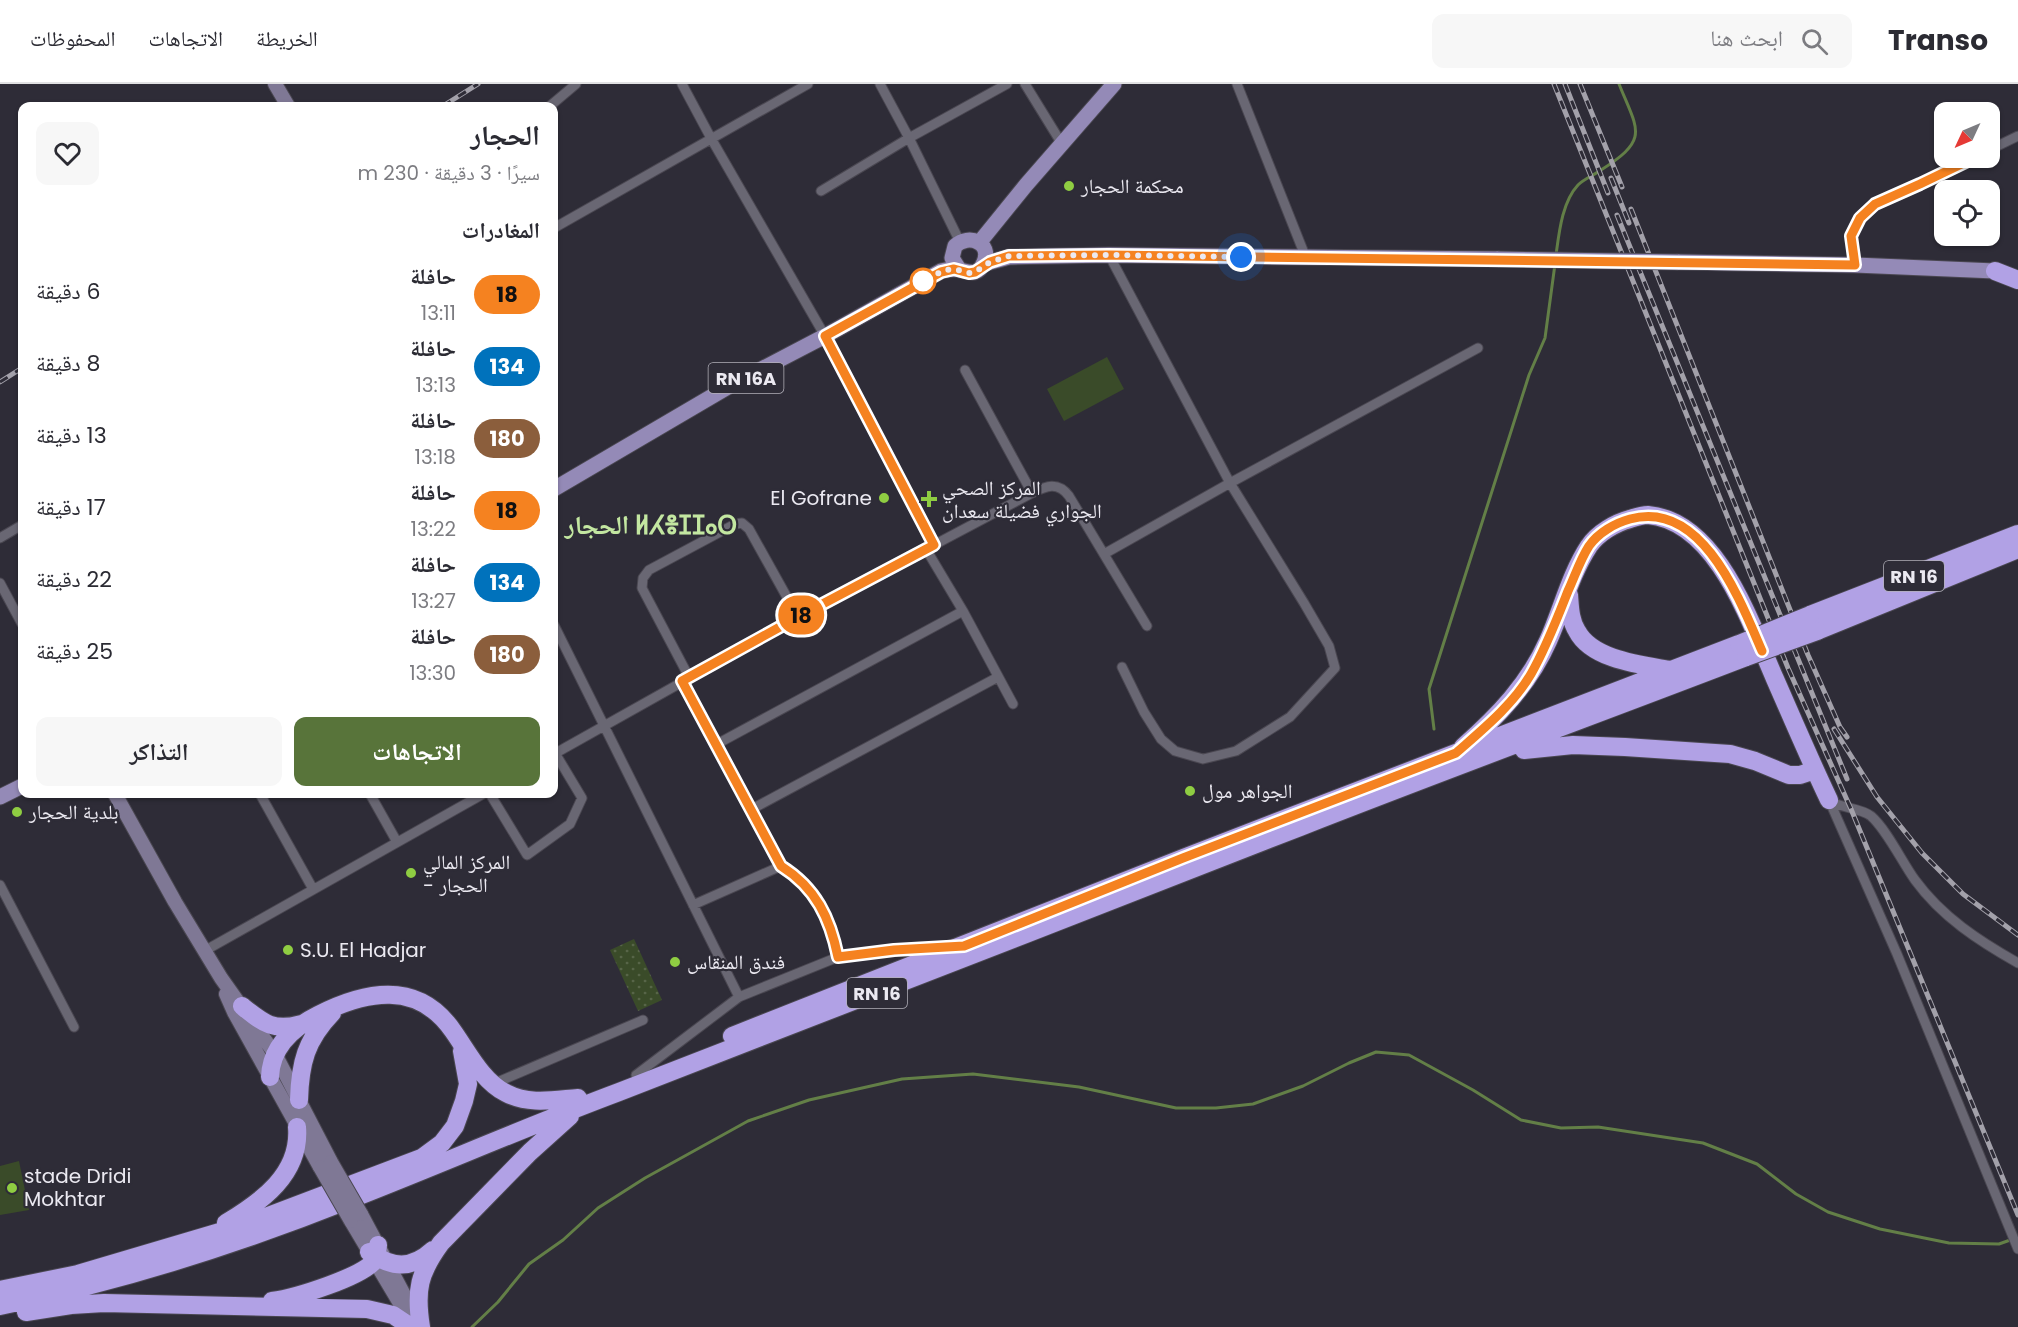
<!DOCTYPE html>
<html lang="ar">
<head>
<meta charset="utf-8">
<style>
  body { margin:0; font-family:Poppins,"Noto Naskh Arabic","Noto Sans Tifinagh",sans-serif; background:#f7f7f7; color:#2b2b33; direction:rtl; height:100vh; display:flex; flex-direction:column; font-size:22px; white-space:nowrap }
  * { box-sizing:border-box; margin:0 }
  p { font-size:20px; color:#7c7c81 }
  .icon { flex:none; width:33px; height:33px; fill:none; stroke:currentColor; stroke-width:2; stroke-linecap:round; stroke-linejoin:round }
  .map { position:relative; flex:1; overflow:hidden; direction:ltr }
  .drawer { position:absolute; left:18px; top:18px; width:540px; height:696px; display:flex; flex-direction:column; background:#fff; border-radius:12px; box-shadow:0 2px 4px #0004; direction:rtl }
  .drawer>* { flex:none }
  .badge { padding:0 12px; border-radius:20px; font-size:21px; line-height:39px }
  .needle { width:39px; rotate:226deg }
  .controls { position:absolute; left:1934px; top:18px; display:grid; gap:12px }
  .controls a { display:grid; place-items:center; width:66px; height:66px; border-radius:12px; background:#fff; box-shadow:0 2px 4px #0004; font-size:30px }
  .you { position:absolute; width:30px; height:30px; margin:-15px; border:4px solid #fff; border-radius:50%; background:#1a73e8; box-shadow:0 0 0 9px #1a73e833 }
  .map>.badge { position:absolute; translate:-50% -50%; box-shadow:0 0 0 3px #fff }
  h2 { padding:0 18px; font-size:22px; line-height:54px }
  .round { display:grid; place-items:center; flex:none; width:63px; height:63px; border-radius:12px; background:#f7f7f7 }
  .summary { display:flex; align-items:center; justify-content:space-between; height:102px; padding:0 18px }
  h1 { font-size:28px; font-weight:800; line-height:45px }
  .cta { display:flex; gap:12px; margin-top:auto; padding:12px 18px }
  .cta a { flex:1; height:69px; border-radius:12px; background:#58743a; color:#fff; font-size:24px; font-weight:800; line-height:69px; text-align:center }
  .cta a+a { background:#f7f7f7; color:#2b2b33 }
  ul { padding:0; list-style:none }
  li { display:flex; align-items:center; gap:18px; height:72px; padding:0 18px }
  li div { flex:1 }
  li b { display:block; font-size:22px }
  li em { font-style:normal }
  li .badge { min-width:66px; font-weight:700; text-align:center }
  header { display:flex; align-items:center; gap:36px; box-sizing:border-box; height:84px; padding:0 30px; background:#fff; border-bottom:2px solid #e1e1e2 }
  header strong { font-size:28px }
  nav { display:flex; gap:33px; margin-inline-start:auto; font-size:21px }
  .search { width:420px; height:54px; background:#f7f7f7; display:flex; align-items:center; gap:15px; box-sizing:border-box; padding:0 21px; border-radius:12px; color:#7c7c81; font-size:22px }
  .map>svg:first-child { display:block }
  .grass { fill:url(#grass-dots) }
  .garden { fill:#3a4b29 }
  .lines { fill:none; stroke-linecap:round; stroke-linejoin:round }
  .stream { stroke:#637f47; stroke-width:3 }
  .street-casing { stroke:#4a4751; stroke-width:11 }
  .secondary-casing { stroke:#4a4751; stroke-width:16 }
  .primary-casing { stroke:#4a4751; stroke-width:17 }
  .highway-casing { stroke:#4a4751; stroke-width:20 }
  .street { stroke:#696773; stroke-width:9 }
  .secondary { stroke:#7f7895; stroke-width:14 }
  .primary { stroke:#948ab7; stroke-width:15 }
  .highway { stroke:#b1a1e5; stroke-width:18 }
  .rail-casing { stroke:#a3a1aa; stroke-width:5 }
  .rail { stroke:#2e2c37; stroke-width:3; stroke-dasharray:9; stroke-linecap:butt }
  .secondary-bridge-casing { stroke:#4a4751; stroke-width:16; stroke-linecap:butt }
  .primary-bridge-casing { stroke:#4a4751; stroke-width:17; stroke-linecap:butt }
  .highway-bridge-casing { stroke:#4a4751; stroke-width:20; stroke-linecap:butt }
  .secondary-bridge { stroke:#7f7895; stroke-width:14 }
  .primary-bridge { stroke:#948ab7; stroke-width:15 }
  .highway-bridge { stroke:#b1a1e5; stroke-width:18 }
  .line-casing { stroke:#fff; stroke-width:14 }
  .line { stroke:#f58220; stroke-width:9 }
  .walk { stroke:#ebe9f1; stroke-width:6; stroke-dasharray:0 10.8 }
  .poi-dot { fill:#8fcd42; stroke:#2e2c37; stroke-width:2 }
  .stop-dot { fill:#fff; stroke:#f58220; stroke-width:3 }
  .labels { text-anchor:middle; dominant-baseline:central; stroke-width:4.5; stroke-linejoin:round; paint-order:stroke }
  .shield { fill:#2e2c37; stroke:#b2b0b9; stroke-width:1.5 }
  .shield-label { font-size:18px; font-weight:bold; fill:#ebe9f1 }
  .poi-label { font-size:20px; fill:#ebe9f1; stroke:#2e2c37; text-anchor:start }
  .district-label { font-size:26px; font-weight:bold; fill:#c3e7a1; stroke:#2e2c37 }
</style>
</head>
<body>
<header>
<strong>Transo</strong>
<div class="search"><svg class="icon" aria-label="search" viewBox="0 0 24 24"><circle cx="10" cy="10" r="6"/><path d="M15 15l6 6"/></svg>ابحث هنا</div>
<nav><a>الخريطة</a><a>الاتجاهات</a><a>المحفوظات</a></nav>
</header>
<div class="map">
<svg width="2018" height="1243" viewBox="0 0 2018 1243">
  <defs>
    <pattern id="grass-dots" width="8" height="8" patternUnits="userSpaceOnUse" patternTransform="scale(1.5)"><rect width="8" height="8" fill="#3a4b29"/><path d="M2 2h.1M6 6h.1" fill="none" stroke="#576548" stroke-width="1.8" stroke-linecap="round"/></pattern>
  </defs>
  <rect width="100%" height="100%" fill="#2e2c37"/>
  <path class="grass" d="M634,855L662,916L638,927L610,866Z"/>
  <path class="garden" d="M1107,273L1124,305L1064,337L1047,305Z
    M19,1077L29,1126L0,1131V1082Z"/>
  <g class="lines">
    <path class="stream" d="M1556,171C1559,149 1562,118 1578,101C1584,95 1594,91 1601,86C1650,55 1638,47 1619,0
      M1434,645L1429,605L1529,291L1545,254L1555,180
      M472,1243L498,1218L529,1180L563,1156L598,1124L645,1094L748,1037L809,1016L902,995L973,990L1079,1003L1176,1024H1216L1253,1020L1303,1002L1349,979L1376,968L1409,971L1473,1006L1521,1036L1561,1044L1598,1043L1703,1059L1757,1080L1796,1110L1828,1128L1880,1145L1949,1159L1999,1160L2013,1155"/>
    <defs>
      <path id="street" d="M682,0L712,56L825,252L934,461
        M880,0L909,54L960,158
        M1025,0L1062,60
        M1237,0L1306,174
        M550,22L576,0
        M1989,66L2018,52
        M821,107L909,54L1007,0
        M554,144L808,0
        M1109,171L1230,399L1304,519L1329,562L1335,584L1290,633L1236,667L1203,675L1175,667L1161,655L1144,628L1122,583
        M1855,181L1851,152L1860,134L1875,120L1920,100L1974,74
        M965,286L1032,409
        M0,454L22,441
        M926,465L963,527L1013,620
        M1104,470L1230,399L1478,264
        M0,499L22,540
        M554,541L739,913
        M689,593L642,504L643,494L649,486L735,440L742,439L749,445L798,533
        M682,597L781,782C816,804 830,834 838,873
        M717,660L963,527
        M554,670L798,533L1032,409C1046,402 1058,397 1069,412L1147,542
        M260,710L313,805
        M370,710L397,758
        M490,710L527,771L570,740L582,714L555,669
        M1829,716L1897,870L2018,1165
        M1829,716C1841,725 1859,723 1871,732C1887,746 1902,778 1915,796C1942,833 1979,857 2018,879
        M752,725L998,593
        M0,801L74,943
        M693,821L781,782
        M206,866L483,710
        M636,991L739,913L838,873L894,866L944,863
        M493,1000L643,936"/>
      <path id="secondary" d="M275,0L288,22
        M115,710L175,818L221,894L275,970L331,1078
        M226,910L234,928L320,1083
        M361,1130L417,1235
        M351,1137L408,1233"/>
      <path id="primary" d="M979,159L1026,101L1114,0
        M1678,178L1855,181L1995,187
        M983,180L1009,173L1109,171L1498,175
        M554,405L733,300L825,252L941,187C945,186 950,185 955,185C966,186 977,195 984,178C992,159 969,149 955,162L952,174L959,185
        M0,713L22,702"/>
      <path id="highway" d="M1995,187L2018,196
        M1569,511C1570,523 1570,536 1577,547C1592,576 1642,581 1670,586
        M1810,531L2018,450
        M1817,547L2018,465
        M1463,663C1498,632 1529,600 1548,557C1562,526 1570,491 1589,462C1598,449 1615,439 1630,435C1636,433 1642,431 1648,431C1718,437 1751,541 1775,595C1793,636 1810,676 1829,716
        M1524,666L1573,661L1625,663L1730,670L1755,677L1789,691H1800L1815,686
        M242,922C263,939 273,948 302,940
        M732,952L1183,774L1739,560
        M270,993C271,963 292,944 318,931C365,907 418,896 453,947C468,968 482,997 506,1009C529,1021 553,1016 578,1014
        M299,1016C300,979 306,956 332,929
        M423,1073L442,1059L455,1042L464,1017L468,1000L462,967
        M226,1139C261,1118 301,1090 297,1043
        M369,1168C392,1184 411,1186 433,1166
        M0,1206L78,1190L247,1140L424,1073
        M272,1217C294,1214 364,1193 376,1175L378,1161
        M0,1222C119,1198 236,1161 349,1116C439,1081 528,1042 619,1008C846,921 1073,831 1300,743C1448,685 1597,630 1746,573
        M26,1228L71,1221L104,1219L367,1225L393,1231L411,1243
        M421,1243C415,1206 419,1189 441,1159L530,1068L570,1032"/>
    </defs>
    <use href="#street" class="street-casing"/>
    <use href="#secondary" class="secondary-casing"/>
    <use href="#primary" class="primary-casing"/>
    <use href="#highway" class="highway-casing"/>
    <use href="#street" class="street"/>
    <use href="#secondary" class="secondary"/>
    <use href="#primary" class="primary"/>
    <use href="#highway" class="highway"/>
    <defs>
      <path id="rail" d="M1554,0L1788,584L1851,725L2018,1131
        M1565,0L1608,109
        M1580,0L1622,103
        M443,22L478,0
        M1611,94L1629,139
        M1631,125L1808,571L1840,643L1847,653
        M1617,131L1847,695
        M0,298L22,284
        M1834,645L1877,713L1922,769L1963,810L2018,851"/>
    </defs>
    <use href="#rail" class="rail-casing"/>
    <use href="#rail" class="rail"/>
    <defs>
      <path id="secondary-bridge" d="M331,1078L361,1130
        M320,1083L351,1137"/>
      <path id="primary-bridge" d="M1498,175L1678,178"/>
      <path id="highway-bridge" d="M1739,560L1810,531
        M1746,573L1817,547"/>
    </defs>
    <use href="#secondary-bridge" class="secondary-bridge-casing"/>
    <use href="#primary-bridge" class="primary-bridge-casing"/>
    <use href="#highway-bridge" class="highway-bridge-casing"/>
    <use href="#secondary-bridge" class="secondary-bridge"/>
    <use href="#primary-bridge" class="primary-bridge"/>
    <use href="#highway-bridge" class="highway-bridge"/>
  </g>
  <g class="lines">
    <defs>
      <path id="line" d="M1762,567C1740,516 1702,415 1630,435C1615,439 1598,449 1589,462C1580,476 1575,492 1568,507C1557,535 1546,564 1531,590C1513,621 1482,646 1456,669L1183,774L964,862L894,866L838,873C830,834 816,804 781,782L682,597L798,533L934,461L825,252L941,188L954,185L969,189L975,188L990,178L1009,172L1109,171L1855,181L1851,152L1860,134L1875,120L1920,100L1974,74"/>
    </defs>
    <use href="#line" class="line-casing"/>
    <use href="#line" class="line"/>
    <path class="walk" d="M923,197L921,198L945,186L954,185L969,189L975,188L990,178L1009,172L1109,171L1241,173"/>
  </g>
  <g class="poi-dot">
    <circle cx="1069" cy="102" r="6"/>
    <circle cx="884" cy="414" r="6"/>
    <path d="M926 406h6v6h6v6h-6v6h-6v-6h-6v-6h6z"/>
    <circle cx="1190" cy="707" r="6"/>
    <circle cx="17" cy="728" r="6"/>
    <circle cx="411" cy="789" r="6"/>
    <circle cx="288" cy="866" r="6"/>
    <circle cx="675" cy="878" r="6"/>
    <circle cx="12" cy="1104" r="6"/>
  </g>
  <circle class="stop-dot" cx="923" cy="197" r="12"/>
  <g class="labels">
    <g class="shield">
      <rect x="708.5" y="279" width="75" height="30" rx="4.5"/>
      <rect x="1884" y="477" width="60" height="30" rx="4.5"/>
      <rect x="847" y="894" width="60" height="30" rx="4.5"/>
    </g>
    <g class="shield-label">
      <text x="746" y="294">RN 16A</text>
      <text x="1914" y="492">RN 16</text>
      <text x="877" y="909">RN 16</text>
    </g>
    <g class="poi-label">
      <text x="1081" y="102">محكمة الحجار</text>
      <text x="942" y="404">المركز الصحي<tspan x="942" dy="23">الجواري فضيلة سعدان</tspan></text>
      <text x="872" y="414" text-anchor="end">El Gofrane</text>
      <text x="1202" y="707">الجواهر مول</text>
      <text x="29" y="728">بلدية الحجار</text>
      <text x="423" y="778">المركز المالي<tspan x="423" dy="23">- الحجار</tspan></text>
      <text x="300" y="866">S.U. El Hadjar</text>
      <text x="687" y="878">فندق المنقاس</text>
      <text x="24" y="1092">stade Dridi<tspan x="24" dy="23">Mokhtar</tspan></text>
    </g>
    <g class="district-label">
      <text x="651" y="441">الحجار ⵍⵃⴻⵊⵊⴰⵔ</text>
    </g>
  </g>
</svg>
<div class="controls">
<a><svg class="needle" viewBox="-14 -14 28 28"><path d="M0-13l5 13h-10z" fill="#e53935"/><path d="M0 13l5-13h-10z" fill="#7c7c81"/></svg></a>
<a><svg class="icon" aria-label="locate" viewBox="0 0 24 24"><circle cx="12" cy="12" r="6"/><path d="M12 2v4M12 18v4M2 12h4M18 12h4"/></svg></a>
</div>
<div class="you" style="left:1241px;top:173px"></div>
<b class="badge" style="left:801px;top:531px;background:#f58220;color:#111">18</b>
<section class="drawer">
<div class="summary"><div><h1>الحجار</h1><p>سيرًا · 3 دقيقة · 230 m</p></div><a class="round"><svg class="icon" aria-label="heart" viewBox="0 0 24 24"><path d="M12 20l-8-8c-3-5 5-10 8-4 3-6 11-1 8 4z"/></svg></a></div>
<h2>المغادرات</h2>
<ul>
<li><span class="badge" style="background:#f58220;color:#111">18</span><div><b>حافلة</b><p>13:11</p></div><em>6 دقيقة</em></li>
<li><span class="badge" style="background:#0072bc;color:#fff">134</span><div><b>حافلة</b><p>13:13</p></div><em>8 دقيقة</em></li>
<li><span class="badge" style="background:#8b5e3c;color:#fff">180</span><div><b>حافلة</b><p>13:18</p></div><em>13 دقيقة</em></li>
<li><span class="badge" style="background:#f58220;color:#111">18</span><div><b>حافلة</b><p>13:22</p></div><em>17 دقيقة</em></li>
<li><span class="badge" style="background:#0072bc;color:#fff">134</span><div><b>حافلة</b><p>13:27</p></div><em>22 دقيقة</em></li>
<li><span class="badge" style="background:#8b5e3c;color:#fff">180</span><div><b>حافلة</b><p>13:30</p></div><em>25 دقيقة</em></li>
</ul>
<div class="cta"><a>الاتجاهات</a><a>التذاكر</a></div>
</section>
</div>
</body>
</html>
